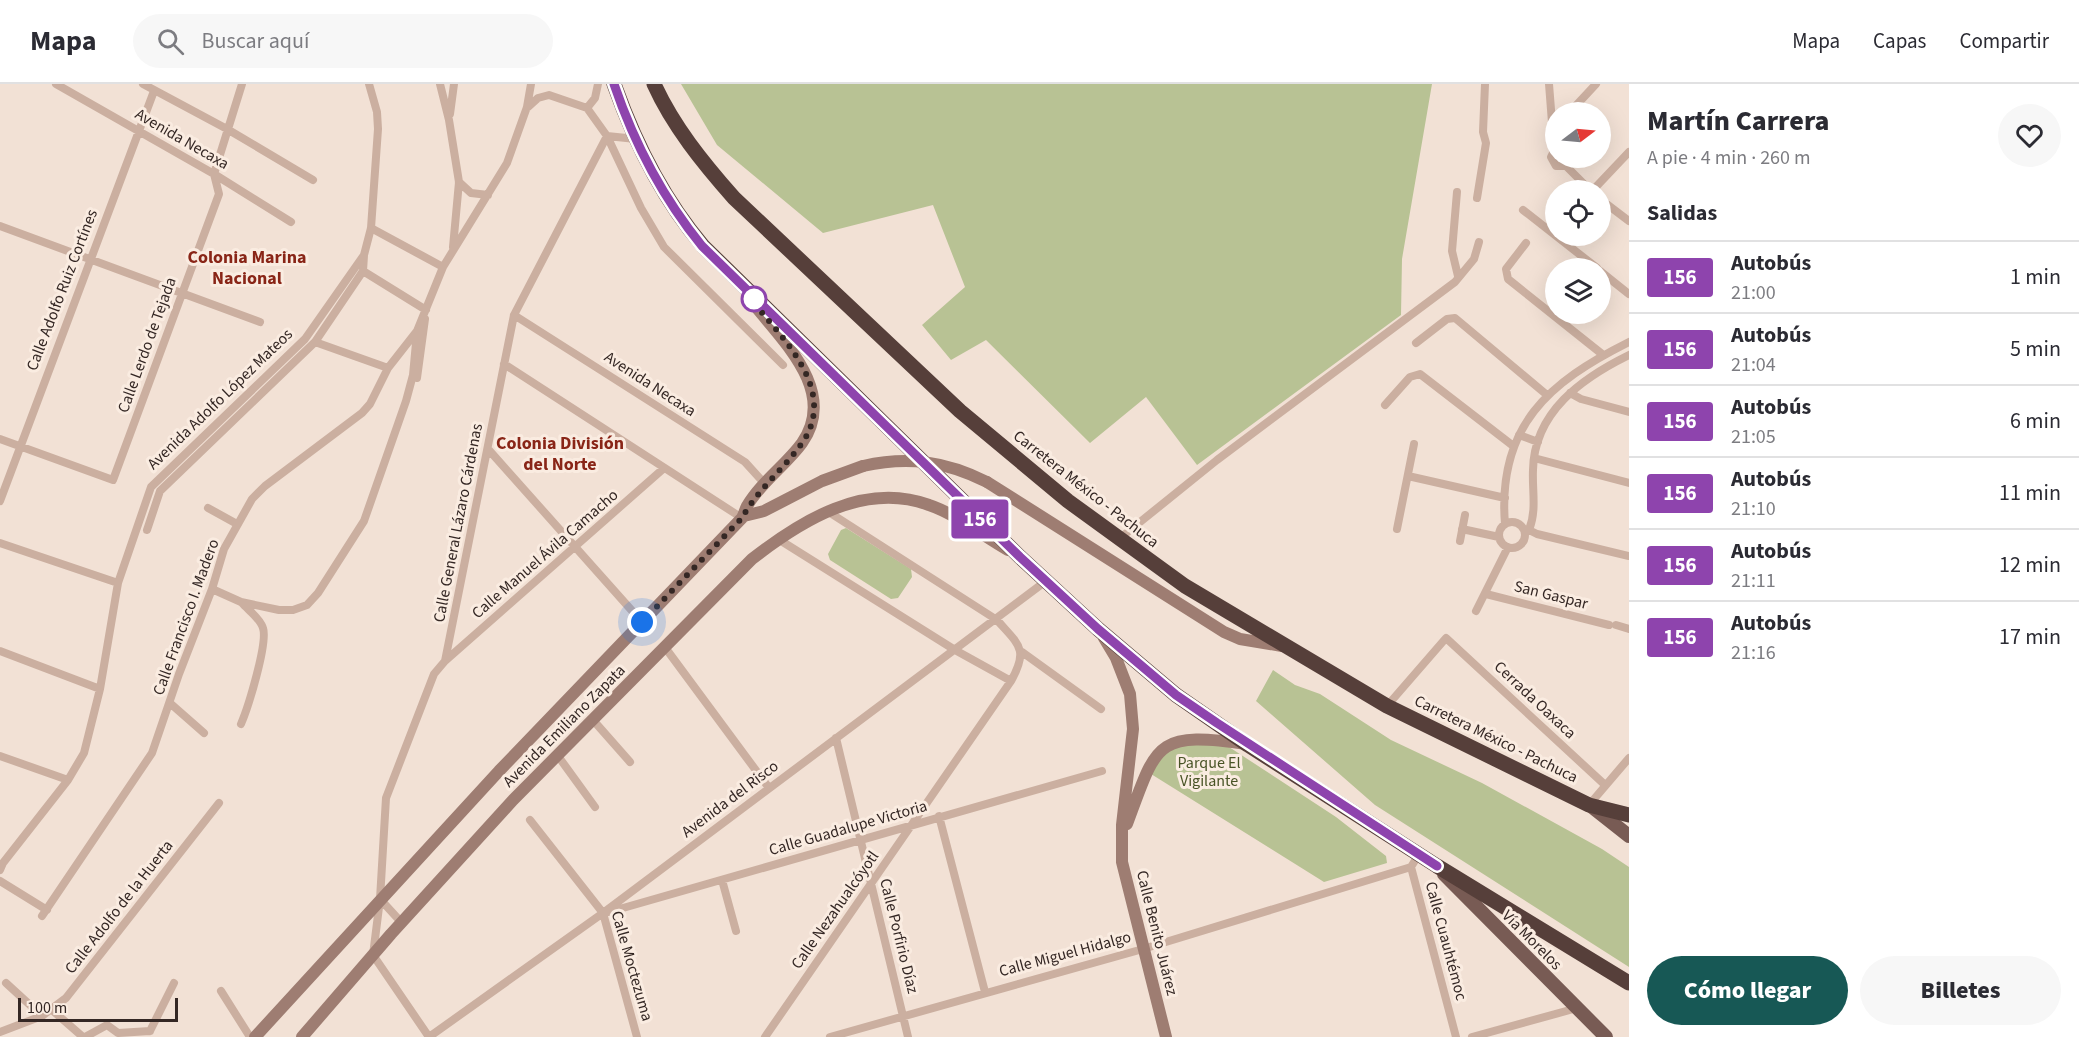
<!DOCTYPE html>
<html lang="es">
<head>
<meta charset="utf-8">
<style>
  body { margin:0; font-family:"Source Sans 3",sans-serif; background:#f7f7f7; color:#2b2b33; height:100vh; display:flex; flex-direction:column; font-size:22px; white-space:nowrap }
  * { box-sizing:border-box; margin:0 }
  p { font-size:20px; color:#7c7c81 }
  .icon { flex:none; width:33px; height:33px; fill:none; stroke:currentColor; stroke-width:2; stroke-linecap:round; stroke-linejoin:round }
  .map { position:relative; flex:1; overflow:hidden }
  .drawer { display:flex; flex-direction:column; background:#fff; width:450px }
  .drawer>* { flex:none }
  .badge { padding:0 12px; border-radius:4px; font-size:21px; line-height:39px }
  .needle { width:39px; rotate:74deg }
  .buttons { position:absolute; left:1545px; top:18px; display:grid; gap:12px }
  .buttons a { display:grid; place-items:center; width:66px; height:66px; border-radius:50%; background:#fff; box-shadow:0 6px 24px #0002; font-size:30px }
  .scale { position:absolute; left:18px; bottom:15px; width:160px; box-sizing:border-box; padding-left:6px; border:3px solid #342724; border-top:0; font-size:16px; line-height:21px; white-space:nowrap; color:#342724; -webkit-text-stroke:4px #faece1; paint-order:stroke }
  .you { position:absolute; width:30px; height:30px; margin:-15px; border:4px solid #fff; border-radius:50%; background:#1a73e8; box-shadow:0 0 0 9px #1a73e833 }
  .map>.badge { position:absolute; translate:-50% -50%; box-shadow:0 0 0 3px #fff }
  h2 { padding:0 18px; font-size:22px; line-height:54px }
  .round { display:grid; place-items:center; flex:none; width:63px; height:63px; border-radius:32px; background:#f7f7f7 }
  .headline { display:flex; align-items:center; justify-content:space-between; height:102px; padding:0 18px }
  h1 { font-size:28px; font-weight:800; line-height:45px }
  .action { display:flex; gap:12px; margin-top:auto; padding:12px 18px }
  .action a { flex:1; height:69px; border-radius:36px; background:#175855; color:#fff; font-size:24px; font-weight:800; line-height:69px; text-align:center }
  .action a+a { background:#f7f7f7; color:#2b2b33 }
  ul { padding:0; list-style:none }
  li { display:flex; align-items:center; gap:18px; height:72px; padding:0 18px; border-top:2px solid #e1e1e2 }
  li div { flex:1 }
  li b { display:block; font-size:22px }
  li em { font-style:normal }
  li .badge { min-width:66px; font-weight:700; text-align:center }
  header { display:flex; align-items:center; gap:36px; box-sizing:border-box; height:84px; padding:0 30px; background:#fff; border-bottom:2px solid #e1e1e2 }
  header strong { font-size:28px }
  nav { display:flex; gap:33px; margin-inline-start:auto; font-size:21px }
  .search { width:420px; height:54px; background:#f7f7f7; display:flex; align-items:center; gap:15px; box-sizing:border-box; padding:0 21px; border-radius:33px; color:#7c7c81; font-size:22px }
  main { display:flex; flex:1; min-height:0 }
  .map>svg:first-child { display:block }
  .green { fill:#b8c294 }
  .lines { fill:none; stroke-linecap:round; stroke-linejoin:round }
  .street { stroke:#cbafa0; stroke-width:8 }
  .secondary { stroke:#9e7d72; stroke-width:12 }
  .primary { stroke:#785b54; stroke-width:14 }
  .highway { stroke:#563f3a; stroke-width:15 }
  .secondary-bridge { stroke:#9e7d72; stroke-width:12 }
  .line-casing { stroke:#fff; stroke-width:14 }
  .line { stroke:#8e44ad; stroke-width:9 }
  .walk { stroke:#342724; stroke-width:6; stroke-dasharray:0 10.8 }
  .stop-dot { fill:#fff; stroke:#8e44ad; stroke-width:3 }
  .labels { text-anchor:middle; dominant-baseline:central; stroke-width:6; stroke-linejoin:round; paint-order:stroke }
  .street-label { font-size:16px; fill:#342724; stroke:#faece1 }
  .park-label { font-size:16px; fill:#495426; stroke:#faece1 }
  .neighbourhood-label { font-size:18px; font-weight:bold; fill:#892517; stroke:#faece1 }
</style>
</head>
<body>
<header>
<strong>Mapa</strong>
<div class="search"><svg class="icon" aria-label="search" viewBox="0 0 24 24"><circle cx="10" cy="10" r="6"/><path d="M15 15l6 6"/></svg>Buscar aquí</div>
<nav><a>Mapa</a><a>Capas</a><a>Compartir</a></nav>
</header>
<main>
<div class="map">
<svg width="1629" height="953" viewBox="0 0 1629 953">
  <rect width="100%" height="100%" fill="#f2e1d5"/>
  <path class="green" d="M681,0H1432L1402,175L1401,231L1197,381L1146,313L1090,359L986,256L951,276L922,241L965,203L933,121L823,149L717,61Z
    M846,444L911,485L912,493L898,514L891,515L830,476L828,470L841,446Z
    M1273,586L1295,601L1320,610L1391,656L1482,699L1602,765L1629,783V883L1375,721L1256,617Z
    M1223,659L1336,733L1386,772L1387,779L1324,798L1151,690C1159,656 1194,660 1223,659Z"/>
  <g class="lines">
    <path class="street" d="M56,0L214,90L291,138
      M143,0L227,45L313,96
      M440,0L449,36L459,98L453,163
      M1549,0L1554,64
      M528,23L538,14L549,11L587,24L607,52L641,124L664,163L783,281
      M587,24L595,14L598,0
      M1570,28L1596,0
      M450,30L454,0
      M1556,63L1551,73L1556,82H1566L1573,74
      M1566,82L1590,106
      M459,98L471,109L488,111
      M1593,106L1629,68
      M1457,108L1452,167L1458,192
      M1477,114L1486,59L1483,48L1485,0
      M1600,115L1629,137
      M1523,126L1597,184
      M0,142L260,238
      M371,144L443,183
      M1526,159L1506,185L1508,195L1602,270
      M363,187L426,226
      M1600,187L1629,210
      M514,231L745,378L765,400
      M315,258L388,284
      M1416,259L1447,235L1455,234L1547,311
      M504,280L742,434
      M417,294L425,235
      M1570,309L1581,315L1629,328
      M1385,321L1410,293L1420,290L1512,361
      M1519,351L1538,358
      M0,355L113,396L219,110L214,90L242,0
      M488,365L642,538
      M1534,374L1629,399
      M1408,392L1505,414
      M0,417L154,7
      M208,424L237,440
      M1499 451a13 13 0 1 1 26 0a13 13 0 1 1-26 0Z
      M1505,440C1497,342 1549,298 1629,258
      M1397,445L1414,360
      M1462,445L1499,453
      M147,446L160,407L315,258L363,187L364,171
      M1529,446L1537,450L1629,472
      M1525,449L1529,446C1537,426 1532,407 1533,386C1534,328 1582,294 1629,271
      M778,455L955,566L1011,597
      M1119,455L1217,376L1455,198L1474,175L1479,158
      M1460,457L1465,431
      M0,459L118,499
      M212,505L241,518L279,526H293L307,521L318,509L364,437L406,317L413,291L417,248
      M1486,510L1609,541
      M1476,527L1508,463
      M1616,541L1629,545
      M664,562L769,704
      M0,567L100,605
      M1022,568L1101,625
      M445,577L663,385
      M171,620L204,649
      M1387,622L1446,554L1604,700
      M593,636L630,678
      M241,640C248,624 268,559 263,544C260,534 248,526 242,519
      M836,654L908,953
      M0,672L68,696
      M558,672L595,723
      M1589,721L1629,674
      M939,732L985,908
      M530,736L603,829L637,953
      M1419,770L1411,783L1456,953
      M0,786L3,779L68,696L84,669L100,605L118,499L151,403L305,255L364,171L371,144L378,45L377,28L369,0
      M722,796L736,847
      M0,797L47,826
      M380,815L401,838
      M609,828L1102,687
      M42,832L152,669L179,590L212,505L224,465L252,415L265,402L362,329L370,320L388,284L417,247L443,183L507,79L527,23L531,0
      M6,899L42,932
      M221,907L250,953
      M52,926L83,953
      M150,947L174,899
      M0,948L42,932L66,914L219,719
      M85,953L107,941L118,949L150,947
      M429,953L373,871L380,815L386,714L434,590L445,577L514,231L607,52L636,55
      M429,953L603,829L1046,497
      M765,953L1011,597C1029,565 1019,561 997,536L827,427
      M830,953L1143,865L1411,783
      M1472,953L1577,924"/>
    <path class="secondary" d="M987,398L1224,548L1240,555L1282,562
      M744,432L764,427L822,397L863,382
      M1104,554L1116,574L1130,610L1133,645L1122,741V778L1166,953
      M1127,740C1157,659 1155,647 1247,660
      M255,953L499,687L742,434C744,430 745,426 747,422C761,398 786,381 802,359C837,309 786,260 756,223
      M302,953L391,850L513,716L752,475C801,437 864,397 929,421C956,430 983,452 1008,466"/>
    <path class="primary" d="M1591,722L1629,752
      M1444,790L1606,953"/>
    <path class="highway" d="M614,0C635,59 662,114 703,162L1020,473L1098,545L1176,611L1248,661L1437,782L1629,899
      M654,0C673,42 703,79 734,114L960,327L1068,417L1185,502L1387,622L1589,721L1629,731"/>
    <path class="secondary-bridge" d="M863,382C908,372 945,377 987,398"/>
  </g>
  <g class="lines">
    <defs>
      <path id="line" d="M614,0C634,59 663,114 702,162L1020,473L1098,545L1176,611L1217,639L1437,782"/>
    </defs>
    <use href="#line" class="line-casing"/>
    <use href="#line" class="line"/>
    <path class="walk" d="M642,538L742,434C758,405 783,386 802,359C840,305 779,251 748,212L754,215"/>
  </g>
  <circle class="stop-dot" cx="754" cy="215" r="12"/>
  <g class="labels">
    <g class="street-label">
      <text transform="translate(182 55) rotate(30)">Avenida Necaxa</text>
      <text transform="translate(62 206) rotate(-69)">Calle Adolfo Ruiz Cortínes</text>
      <text transform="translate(147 261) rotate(-70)">Calle Lerdo de Tejada</text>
      <text transform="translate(650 300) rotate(33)">Avenida Necaxa</text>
      <text transform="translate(220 315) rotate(-44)">Avenida Adolfo López Mateos</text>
      <text transform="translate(1086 405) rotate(38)">Carretera México - Pachuca</text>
      <text transform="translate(458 439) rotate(-79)">Calle General Lázaro Cárdenas</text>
      <text transform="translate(545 470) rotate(-41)">Calle Manuel Ávila Camacho</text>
      <text transform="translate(1551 511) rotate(14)">San Gaspar</text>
      <text transform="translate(186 533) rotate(-70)">Calle Francisco I. Madero</text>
      <text transform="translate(1535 616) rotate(43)">Cerrada Oaxaca</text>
      <text transform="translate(564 642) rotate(-45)">Avenida Emiliano Zapata</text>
      <text transform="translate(1496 655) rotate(26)">Carretera México - Pachuca</text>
      <text transform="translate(730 715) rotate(-37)">Avenida del Risco</text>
      <text transform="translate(848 744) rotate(-16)">Calle Guadalupe Victoria</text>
      <text transform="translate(119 823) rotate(-52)">Calle Adolfo de la Huerta</text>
      <text transform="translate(835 826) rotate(-55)">Calle Nezahualcóyotl</text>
      <text transform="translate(1157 849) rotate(76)">Calle Benito Juárez</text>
      <text transform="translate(899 852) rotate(76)">Calle Porfirio Díaz</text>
      <text transform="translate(1532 856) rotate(45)">Vía Morelos</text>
      <text transform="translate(1446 857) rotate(75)">Calle Cuauhtémoc</text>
      <text transform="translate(1065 870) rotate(-15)">Calle Miguel Hidalgo</text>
      <text transform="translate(632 882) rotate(74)">Calle Moctezuma</text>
    </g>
    <g class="park-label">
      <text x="1209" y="679">Parque El<tspan x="1209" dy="18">Vigilante</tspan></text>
    </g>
    <g class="neighbourhood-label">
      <text x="247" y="173">Colonia Marina<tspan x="247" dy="21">Nacional</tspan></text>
      <text x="560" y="359">Colonia División<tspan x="560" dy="21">del Norte</tspan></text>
    </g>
  </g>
</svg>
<div class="buttons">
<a><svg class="needle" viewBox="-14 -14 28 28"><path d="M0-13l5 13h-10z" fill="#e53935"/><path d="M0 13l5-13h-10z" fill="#7c7c81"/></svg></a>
<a><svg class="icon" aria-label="locate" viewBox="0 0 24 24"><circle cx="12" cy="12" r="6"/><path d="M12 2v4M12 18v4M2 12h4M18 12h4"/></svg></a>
<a><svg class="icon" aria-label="layers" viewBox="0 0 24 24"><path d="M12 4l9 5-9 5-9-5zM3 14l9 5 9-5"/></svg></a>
</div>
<div class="scale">100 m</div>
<div class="you" style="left:642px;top:538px"></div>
<b class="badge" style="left:980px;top:435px;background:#8e44ad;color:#fff">156</b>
</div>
<section class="drawer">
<div class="headline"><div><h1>Martín Carrera</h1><p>A pie · 4 min · 260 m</p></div><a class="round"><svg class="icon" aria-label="heart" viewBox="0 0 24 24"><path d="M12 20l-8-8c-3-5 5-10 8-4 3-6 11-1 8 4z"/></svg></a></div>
<h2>Salidas</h2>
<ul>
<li><span class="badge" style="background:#8e44ad;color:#fff">156</span><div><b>Autobús</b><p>21:00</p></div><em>1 min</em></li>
<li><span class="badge" style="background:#8e44ad;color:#fff">156</span><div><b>Autobús</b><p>21:04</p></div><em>5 min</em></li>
<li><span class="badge" style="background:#8e44ad;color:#fff">156</span><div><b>Autobús</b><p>21:05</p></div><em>6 min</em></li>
<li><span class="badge" style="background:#8e44ad;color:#fff">156</span><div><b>Autobús</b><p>21:10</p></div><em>11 min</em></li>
<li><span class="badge" style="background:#8e44ad;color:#fff">156</span><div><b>Autobús</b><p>21:11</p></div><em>12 min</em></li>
<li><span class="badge" style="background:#8e44ad;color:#fff">156</span><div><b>Autobús</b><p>21:16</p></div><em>17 min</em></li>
</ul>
<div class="action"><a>Cómo llegar</a><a>Billetes</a></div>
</section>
</main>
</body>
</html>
